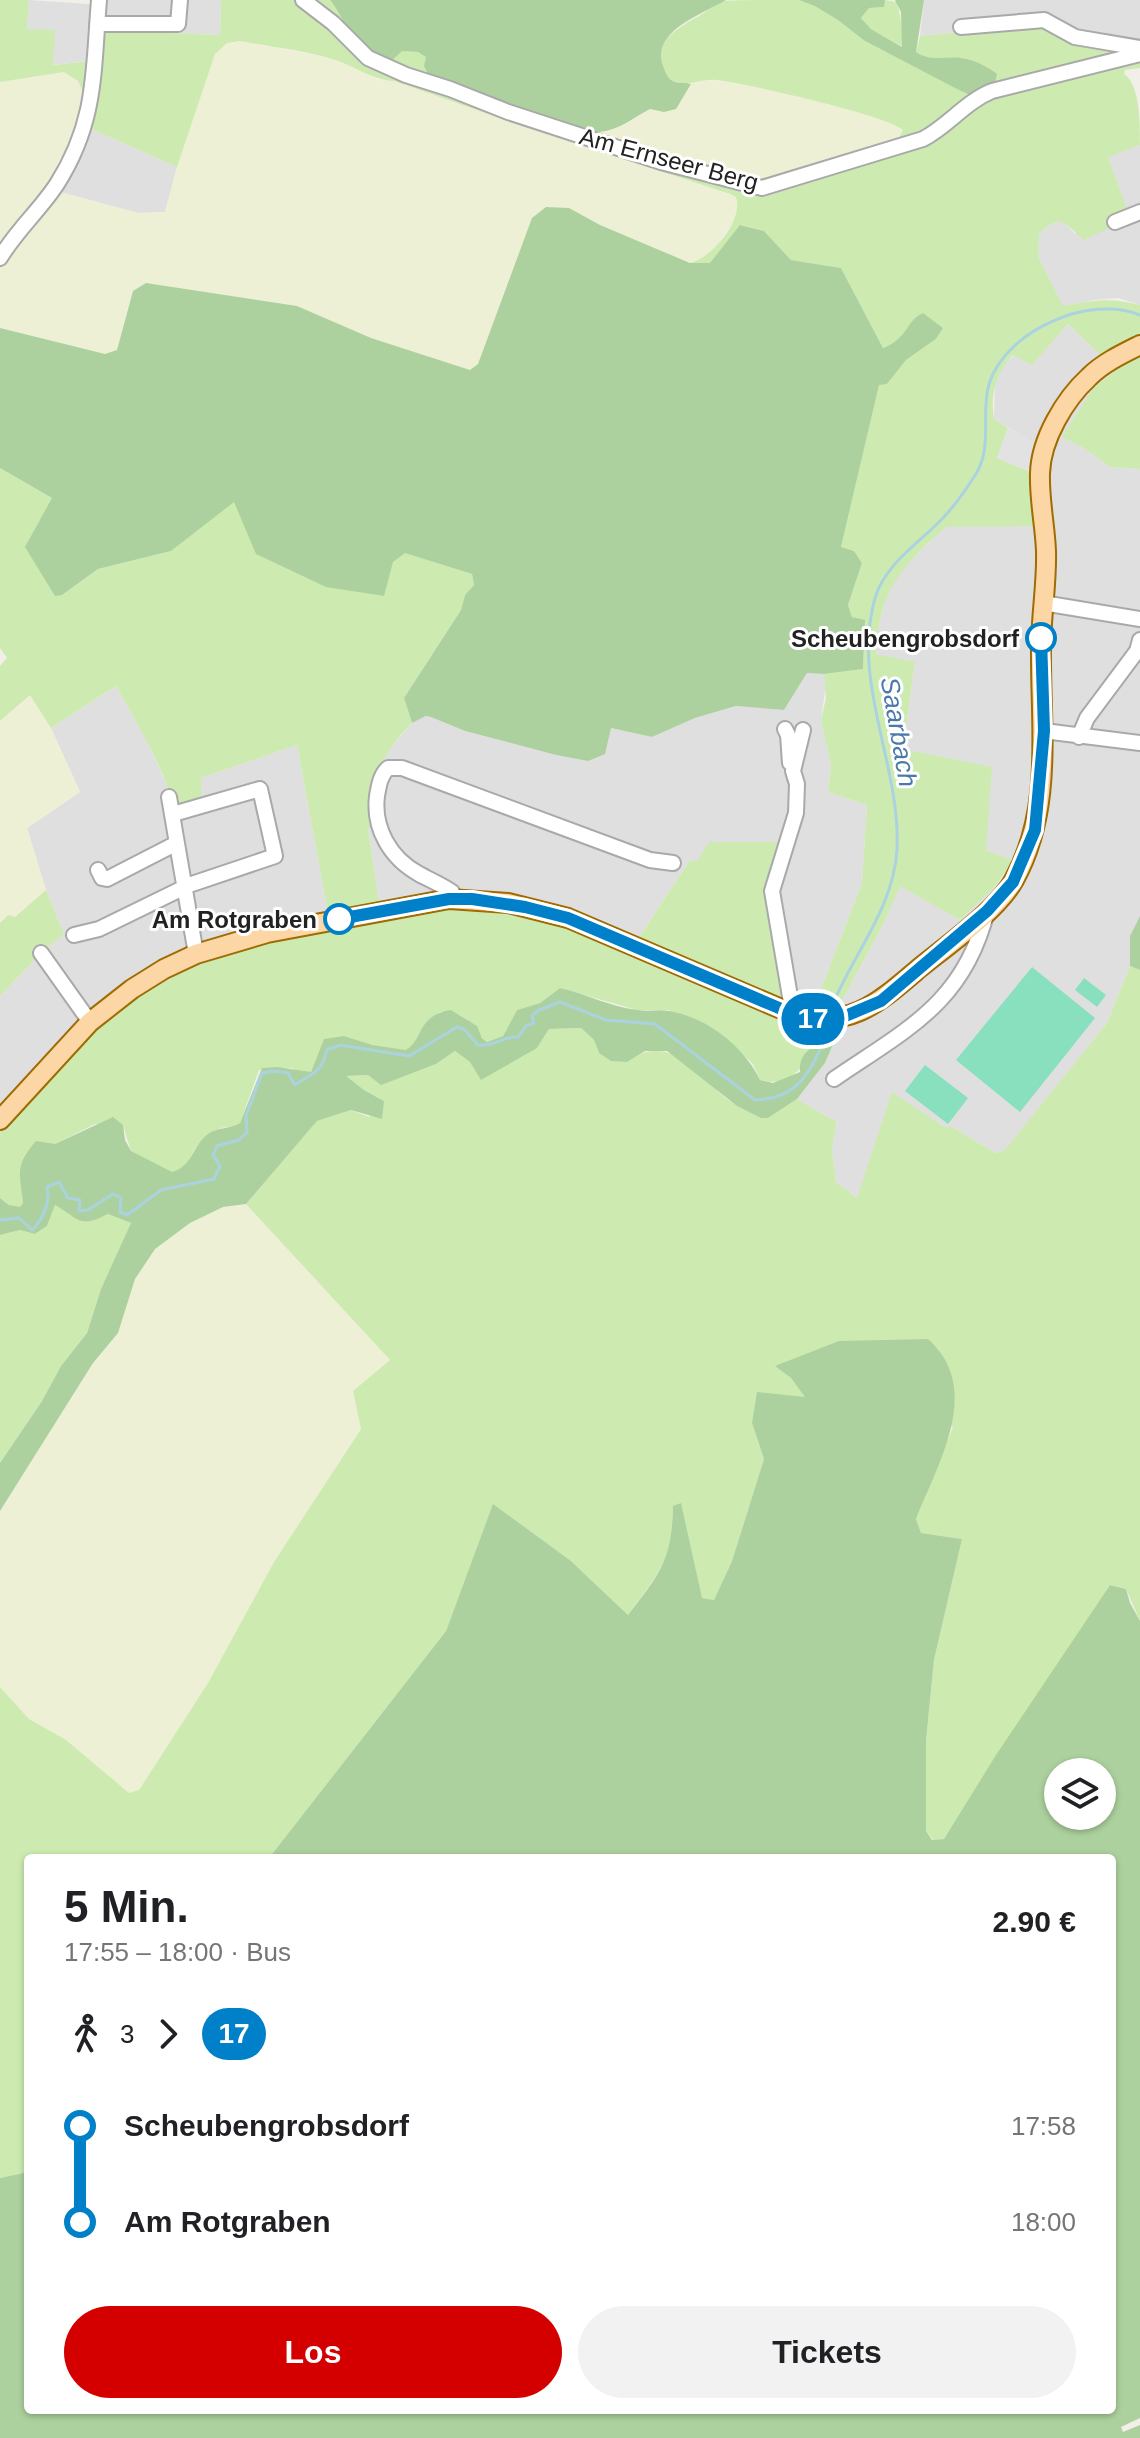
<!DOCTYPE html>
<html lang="de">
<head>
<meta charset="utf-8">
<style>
  body { margin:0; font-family:Helvetica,sans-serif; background:#f2f2f2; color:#202124; height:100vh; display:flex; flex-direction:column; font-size:30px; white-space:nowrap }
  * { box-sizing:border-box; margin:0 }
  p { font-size:26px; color:#757577 }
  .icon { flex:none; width:44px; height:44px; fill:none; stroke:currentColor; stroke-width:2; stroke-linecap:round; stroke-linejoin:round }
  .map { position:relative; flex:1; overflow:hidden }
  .side { position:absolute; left:24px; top:1854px; width:1092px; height:560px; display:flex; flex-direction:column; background:#fff; border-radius:8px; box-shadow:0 2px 6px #0004 }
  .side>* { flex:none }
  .badge { padding:0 16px; border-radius:26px; font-size:28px; line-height:52px }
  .tools { position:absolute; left:1044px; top:1758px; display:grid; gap:16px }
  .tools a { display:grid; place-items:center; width:72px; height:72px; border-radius:50%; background:#fff; box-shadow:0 2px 6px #0004; font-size:40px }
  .map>.badge { position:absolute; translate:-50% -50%; box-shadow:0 0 0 4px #fff }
  .legs { display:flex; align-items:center; gap:12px; height:88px; padding:0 40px; font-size:26px }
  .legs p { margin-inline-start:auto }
  .headline { display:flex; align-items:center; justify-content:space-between; height:136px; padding:0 40px }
  h1 { font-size:44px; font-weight:600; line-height:60px }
  .cta { display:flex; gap:16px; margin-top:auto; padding:16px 40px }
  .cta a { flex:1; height:92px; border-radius:48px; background:#d40000; color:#fff; font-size:32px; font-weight:600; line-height:92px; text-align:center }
  .cta a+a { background:#f2f2f2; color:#202124 }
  ul { padding:0 40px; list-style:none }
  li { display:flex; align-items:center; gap:28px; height:96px; font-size:30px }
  li i { display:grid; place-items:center; width:12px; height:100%; margin:0 10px; background:currentColor }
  li i::after { content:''; width:20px; height:20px; margin:-10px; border:6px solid; border-radius:50%; background:#fff }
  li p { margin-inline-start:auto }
  li:first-child i { background:linear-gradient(#0000 50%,currentColor 0) }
  li:last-child i { background:linear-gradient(currentColor 50%,#0000 0) }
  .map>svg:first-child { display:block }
  .residential { fill:#e0dfdf }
  .farmland { fill:#eef0d5 }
  .grass { fill:#cdebb0 }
  .forest { fill:#add19e; fill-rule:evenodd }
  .pitch { fill:#88e0be }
  .parking { fill:#e2e2e2 }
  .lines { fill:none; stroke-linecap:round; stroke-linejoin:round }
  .stream { stroke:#aad3df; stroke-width:3 }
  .minor-casing { stroke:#a9a9a9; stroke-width:18 }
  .major-casing { stroke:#a06b00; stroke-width:22 }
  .minor { stroke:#fff; stroke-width:14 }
  .major { stroke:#fcd6a4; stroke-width:18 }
  .line-1-casing { stroke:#fff; stroke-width:18 }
  .line-1 { stroke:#0080c8; stroke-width:12 }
  .stop-1-dot { fill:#fff; stroke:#0080c8; stroke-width:4 }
  .labels { text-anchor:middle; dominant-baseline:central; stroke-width:6; stroke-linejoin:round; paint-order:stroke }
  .street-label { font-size:24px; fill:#222; stroke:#fff }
  .stop-label { font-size:24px; font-weight:bold; fill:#222; stroke:#fff; text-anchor:end }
  .water-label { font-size:26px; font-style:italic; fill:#4a7aab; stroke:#fff }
</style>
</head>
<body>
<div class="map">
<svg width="1140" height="2438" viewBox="0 0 1140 2438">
  <rect width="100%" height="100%" fill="#f2efe9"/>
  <path class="residential" d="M29,0L102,5L103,0H221L220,35L101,30L89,61L52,65L27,29Z
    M924,0H1140V50L1043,24L920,36Z
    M89,128L177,167L165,212L138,213L60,192Z
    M1140,145V305L1118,298L1093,300L1063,307L1038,256L1039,234L1048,226L1058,221L1067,225L1075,234L1108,156Z
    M1068,324L1116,369L1093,388L1063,437L1085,449L1110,467L1140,469V916L1130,936V966L1107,1023L1006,1150L996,1153L950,1126L857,1198L836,1182L832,1148L837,1122L797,1099L825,1063L834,1042L837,1010L885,921L900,885L960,920L995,887L1006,874L1012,860L986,850L944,759L903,749L915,663L876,654L877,631L888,590L903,568L946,526H1034L1031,472L1036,444L994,419L995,384L1003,366L1014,355L1032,364Z
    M807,673L824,674L826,684L821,720L831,765L828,792L867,805L862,883L813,1010L787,1005L697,862L690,860L636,942L382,905L378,896L368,828L375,781L385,754L412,723L426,716L432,717L465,731L556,755L588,761L611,728L652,737L695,718L737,706L784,710Z
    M116,686L143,733L169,789L176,810L201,778L297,745L328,913L0,1127V996L43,951L64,934L46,890L27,828L80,792L51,728Z"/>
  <path class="farmland" d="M240,41L330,58L360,69L378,80L394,81L505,120L729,194L736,197L739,207L736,217L712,252L700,261L690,263L600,225L569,208L478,364L470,370L371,338L297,306L133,291L117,350L105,355L0,328V268L60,192L138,213L165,212L177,167L215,54L227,43Z
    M64,71L78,81L84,94L82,111L51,183L0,245V82Z
    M704,80L752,84L879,118L899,126L902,135L899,138L823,164L787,175L765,178L734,176L600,134L599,132L627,124L650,109L664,111L676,109L691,84Z
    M30,694L51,728L80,792L27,828L46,890L15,917L0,923V721Z
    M246,1204L390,1360L353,1391L361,1428L274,1562L208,1683L139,1790L129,1794L66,1740L29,1719L0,1687V1511L93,1363L118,1333L135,1279L155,1248L190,1223L223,1207Z"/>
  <path class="grass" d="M0,0H29L27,29L55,30L53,65L100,60L101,30L220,35L221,0H330L339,10L347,27L402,51L418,52L578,129L599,132L616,141L717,167L734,176L765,178L787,175L899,138L903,130C890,116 741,82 716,80C700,78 677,92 666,74C648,44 676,29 699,16C707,11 716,4 725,1C735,0 786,0 798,0C821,3 850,24 865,41L970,95L995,83L959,58C944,59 930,61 916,52L920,36L1043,24L1140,50V68L1125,70L1124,74C1140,84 1140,123 1140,145L1108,157L1130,218L1084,240L1067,225L1058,221L1048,226L1039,234L1038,256L1063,306C1091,300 1112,297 1140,305V469L1110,467L1085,449L1062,437L1093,388L1116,370L1068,324L1032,365L1013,355C996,373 990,394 994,419L1008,428L997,458L1031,472L1034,526L946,527C900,568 879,590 876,654L915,662L903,749L992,767L986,850L1013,860L995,887L960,920L900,886L885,921L837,1010L836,1028L809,1026L816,1045C802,1068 790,1088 760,1080L753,1064L731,1043L668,1010H637L560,988L540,1003L517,1010L503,1036L487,1042C470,1028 465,1008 440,1012L413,1046L406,1050L324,1040L311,1072H299L291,1068L259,1070L240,1123C233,1128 228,1126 221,1128C214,1131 203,1140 198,1145C187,1158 192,1166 171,1173L131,1151L123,1125L95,1124L55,1144L22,1191L23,1203L20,1208L9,1205L0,1198V1127L92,1029L169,972L328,913L297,745L201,778L202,802L176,810C162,766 139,726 116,686L51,728L30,695L0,721V666L7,658L0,648V468L52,498L62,595L98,569L171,551L234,501L393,562L404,552L472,574L474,585L465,595L461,610L404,698L412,723C375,761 375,776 375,826L368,828L378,896L382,905L461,893L636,942L690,860L697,861L709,842H782L768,889L787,1004L813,1010L862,883L867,805L828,792L831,765L821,720L826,698L824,674L863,669L865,621L852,617L848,605L862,563L854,551L841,547L879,384H887L906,360L936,339L943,328L923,314L917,316L899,341L883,348L841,268L791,260L764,231L741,225L710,264L690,263C712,258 744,220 736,197L730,194L505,120L394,81C371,80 352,64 329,58C300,50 270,47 240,41L227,43L215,54L177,167L89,128L0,268V245L51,183L82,111L84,94L78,81L64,72L0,82Z
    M885,0L897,2L903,30V47L871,29L861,18L869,8L883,7Z
    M46,890L64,934L43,951L0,996V923L8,915L15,917Z
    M1130,966L1140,970V1621L1126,1589L1110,1585L944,1839L933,1840L926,1831V1741L934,1660L962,1539L921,1533L916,1519L953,1427L776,1366L791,1378L806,1397L752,1423L764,1459L732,1561L714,1600L702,1598L673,1506C672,1562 659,1572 628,1615L571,1561L493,1505L446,1631L269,1858H28V2172L0,2178V1687L29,1719L66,1740L129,1793L139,1790L208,1683L274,1562L361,1429L353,1391L390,1360L246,1204L317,1121L351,1110L369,1117L384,1101L364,1090L345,1076L368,1075L381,1084L436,1064L455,1051L470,1062L537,1048L549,1029L581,1028L594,1040L599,1053L627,1062C674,1026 701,1086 738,1106C747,1111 758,1114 768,1118L797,1099L837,1122L832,1148L836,1182L857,1198L892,1092L946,1128L950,1126L996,1153L1005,1150L1107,1023Z
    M55,1204C80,1218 79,1229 108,1214L131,1223L130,1228L101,1289L87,1333L61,1366L42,1401L0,1463V1235L20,1230L35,1234L47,1226Z"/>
  <path class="forest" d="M330,0H726C703,14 650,31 663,66C665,71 667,78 673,81C678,84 685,82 691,84L676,109L664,112L650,109C633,118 619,130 600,132C566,135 465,89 429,76L424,66L426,57L418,52L402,51L389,63C374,54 359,43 348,28C341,19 338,9 330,0Z
    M799,0H885L884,7L869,8L861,18L871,29L902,47L901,12L895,0H924L916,52C931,62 945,56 961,58C975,60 986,66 997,74L995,83L970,95L957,89L865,41L838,20L815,6Z
    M546,207L569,208L600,225L690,263H710L740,225L764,231L791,260L841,268L883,348C909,338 906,320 923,313L943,328L936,339L906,360L887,384L879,385L841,547L854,551L862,563L848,605L852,617L865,620L863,669L824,674L807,673L784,710L736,706L695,718L652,737L611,728L605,754L588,761L556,755L465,731L431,717L426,716L412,723L404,698L461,610L465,595L474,585L472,574L405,553L393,562L384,596L326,587L256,554L234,502L171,551L98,569L62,595L55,596L25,547L52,498L0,468V328L105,354L117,350L133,291L146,283L297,306L371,338L470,370L478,364L532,218Z
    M1140,916V970L1130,966V936Z
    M560,988C586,994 611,1007 638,1010C648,1012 659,1009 669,1011C706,1017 744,1046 760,1080L773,1083L800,1072C799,1059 804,1052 816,1045L815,1040L809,1037V1026L836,1028L834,1042L825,1063L797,1099L768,1118H761L737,1106L667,1051H645L627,1062L611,1061L599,1053L594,1040L581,1028L549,1029L537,1048L481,1080L470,1062L455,1051L436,1064L381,1085L368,1075L346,1076L364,1090L384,1101L382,1119L351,1110L317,1121L246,1204L223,1207L190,1223L155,1249L135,1279L118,1333L93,1363L0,1511V1463L42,1401L61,1366L87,1333L101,1289L131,1223L108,1214C79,1229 80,1219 55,1205L47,1226L35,1234L20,1230L0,1235V1198L9,1205L20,1207L23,1203C20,1174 14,1166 36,1141L55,1144L113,1117L123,1125L125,1140L131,1151L172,1172C193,1166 192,1146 208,1134C218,1127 230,1129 240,1123L262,1068L277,1067L311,1072L324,1039L344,1036L372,1045L406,1050C424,1039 417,1015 451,1010L477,1026L482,1038L487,1042L503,1036L517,1010L540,1003Z
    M928,1339C984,1389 938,1463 916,1519L921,1533L962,1539L934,1660L926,1741V1831L932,1840L944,1839L996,1755L1110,1585L1126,1589L1130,1603L1140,1621V2418L1121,2427L1123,2432L1140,2425V2438H0V2178L28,2172V2410H1112V1858H269L446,1631L493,1504L571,1561L628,1615C660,1574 672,1559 673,1506L681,1503L702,1598L714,1600L732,1561L764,1459L752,1423L757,1392L805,1397L791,1378L775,1366L839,1341ZM1058,1772H1102V1816H1058Z"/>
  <path class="pitch" d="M1032,967L1095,1018L1020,1112L956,1060Z
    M1084,978L1106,995L1097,1007L1075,990Z
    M925,1065L968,1098L948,1124L905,1091Z"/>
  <path class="parking" d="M1008,428L1036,443L1031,472L997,458Z"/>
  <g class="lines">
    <path class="stream" d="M830,1011C851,956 893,911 897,850C901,764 851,684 875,598C884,567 914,546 936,525C951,511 963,494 974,477C994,448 980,415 989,384C1006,330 1090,294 1140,315
      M0,1220L19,1218L32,1230C42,1221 51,1201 47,1187L59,1182L68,1198L80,1200L79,1211L88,1210L113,1194L121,1198L120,1212L127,1215L161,1190L214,1179L220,1166L213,1155L217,1146L239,1140L247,1132L246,1116L262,1073L274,1071L288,1073L295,1085C313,1072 321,1074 327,1050L340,1045L409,1056L457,1027L465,1030L478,1045C494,1047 503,1036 518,1037L526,1026L534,1023L532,1016L539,1010L560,1002L606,1020L655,1024L755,1100C801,1099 810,1069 828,1034L829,1026"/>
    <defs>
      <path id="minor" d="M303,0L333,23L368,58L406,75L450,89L508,112L661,162L762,188L923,139C948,126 965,102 992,91L1140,54
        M97,24H178L180,0
        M961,27L1044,20L1075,37L1140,48
        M1115,222L1140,212
        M0,258C16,231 40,210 57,184C97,121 93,71 99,0
        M1043,603L1140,619
        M785,729L788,735L790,763
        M1044,731L1140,743
        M1079,737L1087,718L1137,651L1140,640
        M169,797L196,954
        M173,814L260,789L275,856L183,887
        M98,870L102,878L107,879L177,843
        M455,899L452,892C442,885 430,880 419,874C390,858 373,828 377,796C379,785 380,776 388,768H402L650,860L673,863
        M74,935L99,929L183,888
        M41,953L90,1022
        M793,1014L772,891L796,813L797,784L793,771L803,730
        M834,1079C907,1029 964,1003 987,911"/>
      <path id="major" d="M0,1120L90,1022L132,989L164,969L196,954L267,933L449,899L508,903L568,918L793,1014C849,1029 876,1005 917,970C945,947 997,911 1014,880C1054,808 1040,726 1041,648C1041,616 1047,583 1046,551C1045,525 1039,499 1040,473C1041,439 1065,399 1089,377C1103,363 1122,354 1140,345"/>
    </defs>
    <use href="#minor" class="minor-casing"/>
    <use href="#major" class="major-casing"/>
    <use href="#minor" class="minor"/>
    <use href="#major" class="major"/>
  </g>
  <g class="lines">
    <defs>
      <path id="line-1" d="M339,919L449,899H472L525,907L568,918L793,1014L823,1020L843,1017L881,1001L987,911L1013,882L1035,830L1044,731L1041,638"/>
    </defs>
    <use href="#line-1" class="line-1-casing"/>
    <use href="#line-1" class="line-1"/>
  </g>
  <g class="stop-1-dot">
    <circle cx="1041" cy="638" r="14"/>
    <circle cx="339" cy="919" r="14"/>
  </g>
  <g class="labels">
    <g class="street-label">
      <text transform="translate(669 159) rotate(15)">Am Ernseer Berg</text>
    </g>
    <g class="stop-label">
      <text x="1019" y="638">Scheubengrobsdorf</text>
      <text x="317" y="919">Am Rotgraben</text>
    </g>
    <g class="water-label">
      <text transform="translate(899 732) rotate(80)">Saarbach</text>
    </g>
  </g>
</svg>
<div class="tools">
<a><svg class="icon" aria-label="layers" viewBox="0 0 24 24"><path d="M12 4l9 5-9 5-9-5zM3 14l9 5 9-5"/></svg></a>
</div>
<b class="badge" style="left:813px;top:1019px;background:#0080c8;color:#fff">17</b>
<section class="side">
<div class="headline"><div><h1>5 Min.</h1><p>17:55 – 18:00 · Bus</p></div><b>2.90 €</b></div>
<div class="legs"><svg class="icon" aria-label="walk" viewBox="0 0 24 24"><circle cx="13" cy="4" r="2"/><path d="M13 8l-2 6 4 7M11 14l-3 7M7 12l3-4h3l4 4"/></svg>3<svg class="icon" aria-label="forward" viewBox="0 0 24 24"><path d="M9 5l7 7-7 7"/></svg><b class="badge" style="background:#0080c8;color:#fff">17</b></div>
<ul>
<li><i style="color:#0080c8"></i><b>Scheubengrobsdorf</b><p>17:58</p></li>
<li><i style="color:#0080c8"></i><b>Am Rotgraben</b><p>18:00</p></li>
</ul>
<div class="cta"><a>Los</a><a>Tickets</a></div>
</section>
</div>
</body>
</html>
